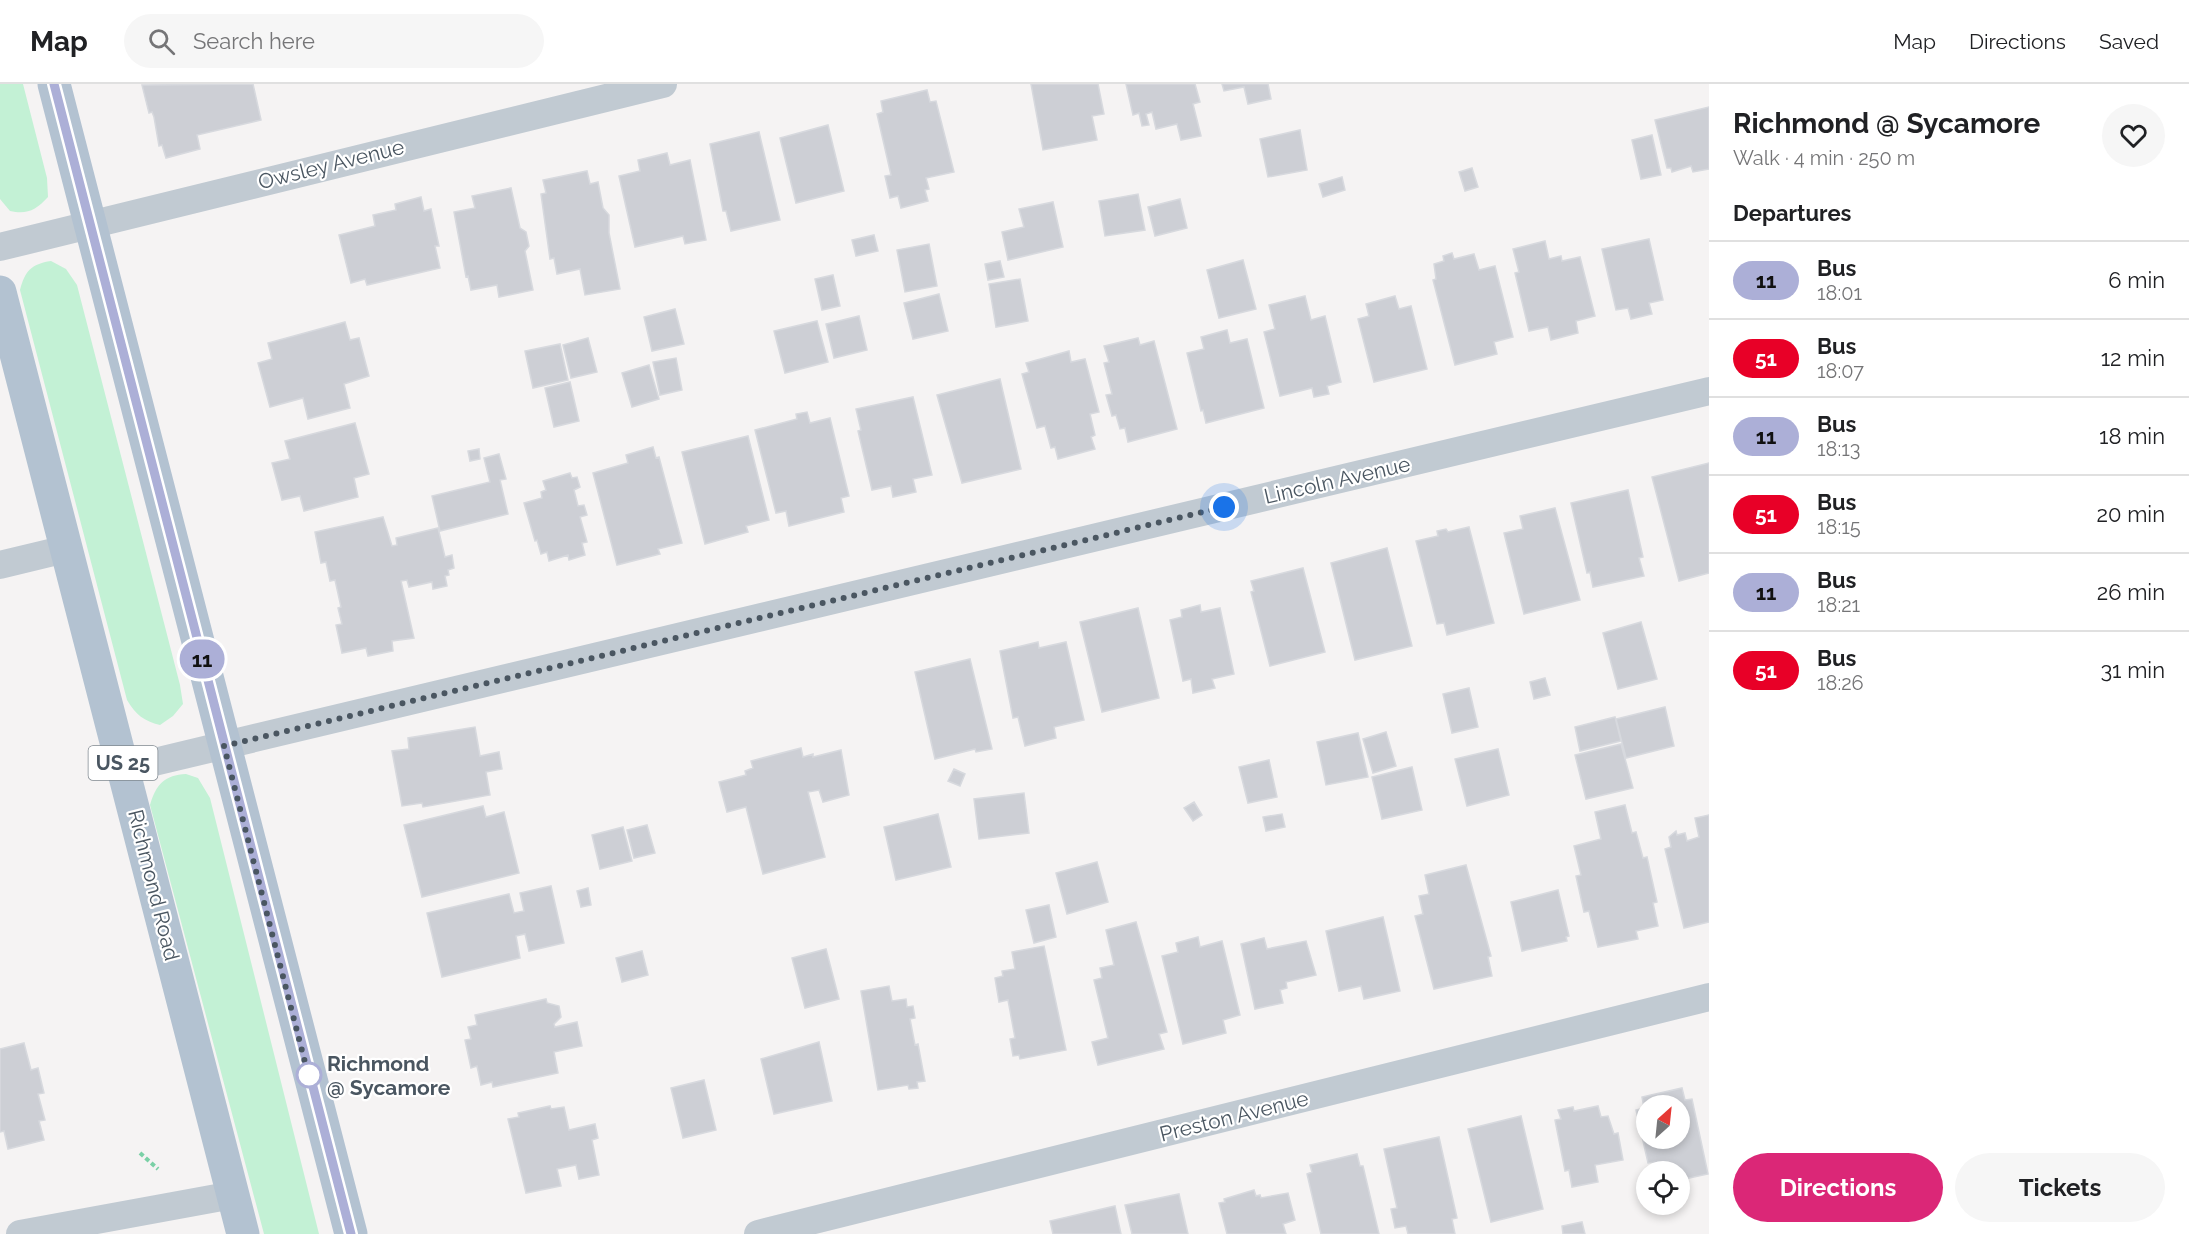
<!DOCTYPE html>
<html lang="en">
<head>
<meta charset="utf-8">
<style>
  body { margin:0; font-family:Raleway,sans-serif; background:#f6f6f6; color:#202124; height:100vh; display:flex; flex-direction:column; font-size:22px; white-space:nowrap }
  * { box-sizing:border-box; margin:0 }
  p { font-size:20px; color:#757577 }
  .icon { flex:none; width:33px; height:33px; fill:none; stroke:currentColor; stroke-width:2; stroke-linecap:round; stroke-linejoin:round }
  .map { position:relative; flex:1; overflow:hidden }
  .panel { display:flex; flex-direction:column; background:#fff; width:480px }
  .panel>* { flex:none }
  .badge { padding:0 12px; border-radius:20px; font-size:21px; line-height:39px }
  .needle { width:39px; rotate:27deg }
  .fabs { position:absolute; left:1636px; top:1011px; display:grid; gap:12px }
  .fabs a { display:grid; place-items:center; width:54px; height:54px; border-radius:50%; background:#fff; box-shadow:0 3px 9px #0003; font-size:30px }
  .you { position:absolute; width:30px; height:30px; margin:-15px; border:4px solid #fff; border-radius:50%; background:#1a73e8; box-shadow:0 0 0 9px #1a73e833 }
  .map>.badge { position:absolute; translate:-50% -50%; box-shadow:0 0 0 3px #fff }
  h2 { padding:0 24px; font-size:22px; line-height:54px }
  .round { display:grid; place-items:center; flex:none; width:63px; height:63px; border-radius:32px; background:#f6f6f6 }
  .head { display:flex; align-items:center; justify-content:space-between; height:102px; padding:0 24px }
  h1 { font-size:28px; font-weight:700; line-height:45px }
  .primary-button { display:flex; gap:12px; margin-top:auto; padding:12px 24px }
  .primary-button a { flex:1; height:69px; border-radius:36px; background:#db2777; color:#fff; font-size:24px; font-weight:700; line-height:69px; text-align:center }
  .primary-button a+a { background:#f6f6f6; color:#202124 }
  ul { padding:0; list-style:none }
  li { display:flex; align-items:center; gap:18px; height:78px; padding:0 24px; border-top:2px solid #e0e0e0 }
  li div { flex:1 }
  li b { display:block; font-size:22px }
  li em { font-style:normal }
  li .badge { min-width:66px; font-weight:700; text-align:center }
  header { display:flex; align-items:center; gap:36px; box-sizing:border-box; height:84px; padding:0 30px; background:#fff; border-bottom:2px solid #e0e0e0 }
  header strong { font-size:28px }
  nav { display:flex; gap:33px; margin-inline-start:auto; font-size:21px }
  .search { width:420px; height:54px; background:#f6f6f6; display:flex; align-items:center; gap:15px; box-sizing:border-box; padding:0 21px; border-radius:33px; color:#757577; font-size:22px }
  main { display:flex; flex:1; min-height:0 }
  .map>svg:first-child { display:block }
  .green { fill:#c3f1d5 }
  .building { fill:#cdcfd5; stroke:#d7d9de; stroke-width:1.5; fill-rule:evenodd }
  .lines { fill:none; stroke-linecap:round; stroke-linejoin:round }
  .path { stroke:#7ad0a6; stroke-width:4; stroke-dasharray:4.5 3; stroke-linecap:butt }
  .minor { stroke:#c1cad2; stroke-width:28 }
  .primary { stroke:#b3c2d1; stroke-width:33 }
  .line-casing { stroke:#fff; stroke-width:14 }
  .line { stroke:#acafd7; stroke-width:9 }
  .walk { stroke:#4a5661; stroke-width:6; stroke-dasharray:0 10.8 }
  .stop-dot { fill:#fff; stroke:#acafd7; stroke-width:3 }
  .labels { text-anchor:middle; dominant-baseline:central; stroke-width:4.5; stroke-linejoin:round; paint-order:stroke }
  .shield { fill:#fff; stroke:#808990; stroke-width:1.5 }
  .shield-label { font-size:20px; font-weight:bold; fill:#4a5661 }
  .street-label { font-size:21px; fill:#4a5661; stroke:#fff }
  .stop-label { font-size:21px; font-weight:bold; fill:#4a5661; stroke:#fff; text-anchor:start }
</style>
</head>
<body>
<header>
<strong>Map</strong>
<div class="search"><svg class="icon" aria-label="search" viewBox="0 0 24 24"><circle cx="10" cy="10" r="6"/><path d="M15 15l6 6"/></svg>Search here</div>
<nav><a>Map</a><a>Directions</a><a>Saved</a></nav>
</header>
<main>
<div class="map">
<svg width="1709" height="1150" viewBox="0 0 1709 1150">
  <rect width="100%" height="100%" fill="#f5f3f3"/>
  <path class="green" d="M0,0H23L47,94L48,113C36,126 27,131 10,127L0,115Z
    M51,177L66,185L77,201L180,601L183,620L173,632L160,641C144,637 136,631 127,616L20,206C25,187 31,180 51,177Z
    M186,690L198,694L210,714L319,1150H264L150,721C156,700 165,691 186,690Z"/>
  <path class="building" d="M253,0L261,36L197,51L200,65L166,74L162,61L159,62L154,33L152,28L149,29L142,1Z
    M1031,0H1098L1104,30L1092,32L1097,56L1043,66Z
    M1126,0H1195L1200,18L1193,20L1201,52L1181,56L1177,40L1156,45L1152,28L1146,30L1149,41L1142,42L1139,29L1133,31Z
    M1222,0H1268L1271,15L1248,20L1244,3L1224,7Z
    M927,6L930,18L936,17L954,88L926,94L929,105L925,106L928,117L901,124L898,112L890,114L885,92L891,91L877,30L883,28L881,17Z
    M1709,23V85L1693,88L1691,82L1672,88L1671,84H1667L1655,36Z
    M828,41L844,107L796,119L780,54Z
    M1300,46L1307,86L1268,93L1260,55Z
    M759,48L780,136L731,147L726,127H723L710,60Z
    M1652,51L1661,91L1641,95L1632,56Z
    M667,69L670,81L690,76L706,156L685,160L683,152L635,163L619,92L640,87L638,76Z
    M1472,84L1478,103L1465,107L1459,88Z
    M587,87L590,100L598,98L603,124L609,131V149L620,205L585,211L580,185L557,190L554,174L550,175L541,110L546,109L543,96Z
    M1342,93L1345,106L1323,113L1319,100Z
    M511,104L520,144L526,148L529,162L525,167L533,206L499,213L497,201L471,206L468,192L466,193L454,128L475,124L472,112Z
    M1138,110L1145,146L1105,152L1099,117Z
    M421,113L424,127L431,125L439,162H435L440,184L367,201L365,195L351,199L339,151L375,142L373,131L396,126L395,120Z
    M1180,115L1187,144L1155,152L1148,123Z
    M1053,118L1063,163L1008,176L1002,148L1024,143L1019,125Z
    M874,151L878,167L856,172L852,156Z
    M1649,155L1663,216L1649,219L1652,230L1631,235L1628,224L1616,226L1602,165Z
    M1545,157L1549,175L1561,172L1562,177L1580,173L1595,232L1576,237L1578,249L1551,256L1548,243L1529,247L1515,189L1519,188L1513,165Z
    M929,160L937,202L905,208L897,166Z
    M1452,169L1454,175L1474,170L1479,186L1495,182L1513,253L1494,258L1497,270L1455,281L1433,196L1436,195L1434,180L1444,177L1443,172Z
    M1243,176L1256,225L1219,234L1207,186Z
    M1000,177L1004,193L988,196L985,180Z
    M833,191L840,222L822,226L815,195Z
    M1020,195L1028,237L996,243L989,200Z
    M939,210L948,247L913,255L904,219Z
    M1305,212L1311,236L1325,232L1341,298L1327,302L1329,310L1314,313L1312,304L1280,312L1264,248L1275,245L1269,221Z
    M1395,212L1399,225L1411,222L1427,285L1374,298L1358,235L1369,232L1366,220Z
    M675,225L684,260L652,267L644,233Z
    M859,232L867,266L834,274L826,240Z
    M817,237L828,278L785,289L774,247Z
    M345,238L350,256L359,254L369,292L344,300L350,324L308,335L303,314L270,323L258,279L272,275L268,259Z
    M1227,246L1230,259L1247,255L1264,324L1206,339L1203,326L1201,327L1187,269L1204,265L1201,253Z
    M588,254L597,288L571,294L563,261Z
    M1138,254L1140,261L1154,257L1177,345L1128,358L1125,344L1120,345L1116,331L1112,332L1106,311L1112,310L1104,279L1109,278L1104,262Z
    M560,260L568,296L533,304L525,267Z
    M1069,267L1071,278L1085,275L1099,328L1090,330L1095,351L1091,353L1095,365L1058,375L1055,363L1051,364L1045,342L1037,344L1022,290L1029,288L1026,279Z
    M676,274L682,306L660,311L653,278Z
    M649,281L659,315L632,323L622,289Z
    M1000,295L1021,385L962,399L937,311Z
    M570,298L579,337L554,343L545,304Z
    M913,313L932,391L913,395L916,408L893,413L891,402L872,406L858,347L861,346L856,325Z
    M807,328L810,339L830,334L849,412L841,414L844,428L789,442L786,427L776,429L755,346L797,335L796,330Z
    M355,339L369,390L354,394L358,413L304,427L300,412L282,416L272,379L290,375L285,357Z
    M748,352L769,436L746,442L748,448L705,460L682,368Z
    M653,363L656,374L659,373L682,459L658,465L660,470L617,481L593,389L628,379L626,371Z
    M479,365L480,375L470,377L468,367Z
    M499,370L506,395L500,396L508,430L440,447L432,412L490,398L484,374Z
    M1709,379V489L1679,497L1652,393Z
    M570,389L572,394L577,393L580,403L574,406L578,422L584,421L587,431L580,433L587,458L582,459L585,471L569,476L568,471L549,477L547,468L541,470L537,456L535,457L524,419L542,414L541,408L546,406L543,397Z
    M1628,406L1643,473L1639,474L1644,492L1593,503L1590,488L1587,489L1571,419Z
    M1555,424L1580,516L1524,530L1504,449L1523,445L1520,432Z
    M383,433L392,462L397,461L396,454L438,444L445,473L452,471L454,484L448,486L449,491L445,492L447,502L433,505L432,498L409,503L407,496L401,497L414,554L392,557L393,567L368,572L366,564L342,569L336,541L342,540L338,524L341,523L335,496L330,497L326,478L321,479L315,448Z
    M1469,443L1494,539L1447,551L1444,539L1437,540L1416,457L1438,452L1437,447L1446,445L1448,448Z
    M1387,464L1412,562L1355,576L1331,479Z
    M1303,484L1325,568L1270,582L1251,508L1254,507L1251,497Z
    M1200,521L1201,528L1220,524L1234,590L1212,595L1215,604L1193,609L1191,595L1183,597L1170,536L1182,533L1181,526Z
    M1138,524L1159,614L1102,628L1080,538Z
    M1641,538L1657,595L1618,605L1603,549Z
    M1038,558L1039,564L1066,558L1084,636L1054,643L1056,654L1025,662L1018,633L1013,634L1000,567Z
    M970,575L992,665L976,668L975,665L935,675L915,588Z
    M1545,594L1550,611L1534,615L1530,598Z
    M1469,604L1478,643L1452,649L1443,610Z
    M1665,623L1674,662L1626,674L1616,635Z
    M1615,633L1621,657L1580,667L1575,643Z
    M475,643L480,672L499,668L502,685L486,688L490,711L423,723L422,719L402,722L392,667L409,665L408,654Z
    M1386,648L1396,682L1373,689L1363,655Z
    M1358,649L1368,693L1326,701L1317,658Z
    M1621,660L1633,704L1586,715L1575,671Z
    M801,664L803,673L813,670V673L841,666L849,711L823,718L819,706L808,708L825,773L763,790L746,723L727,728L719,698L746,691L745,687L753,684L751,677Z
    M1498,665L1509,711L1467,722L1455,675Z
    M1269,676L1277,713L1248,719L1239,683Z
    M1412,683L1422,726L1382,735L1372,693Z
    M954,685L965,690L960,702L948,697Z
    M1024,709L1029,749L979,755L974,715Z
    M1194,718L1202,731L1193,737L1184,724Z
    M1625,721L1632,749L1636,748L1643,774L1647,773L1657,818L1653,819L1658,842L1636,847L1638,855L1598,863L1589,827L1584,828L1576,792L1581,791L1574,762L1601,755L1595,728Z
    M483,722L486,733L504,728L519,789L422,813L404,741Z
    M938,730L951,783L896,796L884,743Z
    M1282,730L1285,743L1266,747L1263,733Z
    M1709,731V838L1684,844L1665,765L1671,763L1669,753L1676,747L1677,751L1685,749L1687,757L1699,753L1695,734Z
    M647,741L655,769L634,774L627,746Z
    M623,743L632,777L600,785L592,751Z
    M1097,778L1108,818L1067,830L1056,789Z
    M1466,781L1491,872L1488,873L1492,892L1434,905L1415,832L1423,830L1419,812L1429,810L1425,791Z
    M551,802L564,859L529,867L525,850L516,852L520,874L442,893L427,829L509,810L514,829L524,827L520,809Z
    M588,804L591,821L581,823L577,807Z
    M1558,806L1569,852L1566,853L1567,857L1522,867L1511,818Z
    M1049,821L1056,853L1034,859L1026,826Z
    M1383,833L1400,907L1364,915L1361,902L1339,907L1326,847Z
    M1136,838L1167,948L1159,950L1164,965L1098,981L1092,958L1108,954L1094,896L1102,894L1100,884L1114,881L1106,846Z
    M1198,853L1200,863L1222,857L1240,931L1223,936L1226,949L1183,960L1162,872L1178,868L1176,859Z
    M1264,854L1267,865L1306,857L1316,891L1286,898L1287,904L1280,906L1283,919L1255,925L1241,860Z
    M1044,862L1066,966L1020,975L1019,971L1013,972L1010,955L1015,954L1008,916L999,918L995,894L1003,892L1002,887L1015,885L1012,868Z
    M826,865L839,915L805,924L792,874Z
    M642,867L648,891L622,898L616,874Z
    M889,902L892,917L906,915L907,923L913,922L915,934L910,935L915,961L918,960L925,997L917,998L918,1004L909,1005L908,1001L878,1006L861,907Z
    M546,915L547,919L559,922L561,933L554,940L555,943L577,938L582,962L554,968L558,989L493,1003L492,998L481,1001L477,982L471,984L465,956L471,955L468,943L477,941L475,931Z
    M819,958L832,1017L774,1030L761,975Z
    M24,959L31,986L38,984L44,1009L38,1010L45,1036L39,1037L44,1056L8,1065L4,1047L0,1048V965Z
    M704,996L716,1046L683,1054L671,1004Z
    M1682,1004L1685,1016L1692,1015L1708,1090L1680,1096V1088H1657L1655,1078L1648,1079L1636,1026L1644,1024L1642,1013ZM1647,1022H1680V1054H1647Z
    M550,1022L551,1025L564,1023L569,1046L595,1040L598,1054L592,1056L599,1091L579,1095L576,1081L557,1085L561,1102L526,1109L508,1035L519,1033L518,1029Z
    M1598,1022L1601,1033L1608,1032L1614,1050L1618,1049L1623,1076L1595,1081L1598,1098L1572,1103L1569,1086L1565,1087L1555,1036L1561,1035L1558,1026L1573,1023L1574,1027Z
    M1521,1032L1543,1125L1491,1138L1468,1045Z
    M1439,1053L1457,1134L1452,1135L1455,1150H1408L1406,1142L1395,1144L1391,1125L1397,1124L1384,1065Z
    M1357,1070L1360,1082H1363L1379,1150H1321L1307,1090L1312,1088L1310,1081Z
    M1254,1106L1256,1112L1260,1111L1261,1114L1288,1109L1295,1136L1283,1140L1286,1150H1227L1219,1119L1225,1118L1224,1115Z
    M1179,1110L1188,1150H1132L1125,1121Z
    M1115,1122L1121,1150H1053L1050,1137Z
    M1582,1138L1585,1150H1563L1562,1142Z"/>
  <g class="lines">
    <path class="path" d="M140,1069L158,1085"/>
    <path class="minor" d="M0,163L663,0
      M0,481L66,465
      M125,685L1709,307
      M20,1150L233,1111
      M758,1150L1709,913"/>
    <path class="primary" d="M54,0L351,1150
      M0,208L243,1150"/>
  </g>
  <g class="lines">
    <defs>
      <path id="line" d="M54,0L351,1150"/>
    </defs>
    <use href="#line" class="line-casing"/>
    <use href="#line" class="line"/>
    <path class="walk" d="M309,991V994L224,662L1224,423"/>
  </g>
  <circle class="stop-dot" cx="309" cy="991" r="12"/>
  <g class="labels">
    <rect class="shield" x="88.5" y="662" width="69" height="34" rx="4.5"/>
    <g class="shield-label">
      <text x="123" y="679">US 25</text>
    </g>
    <g class="street-label">
      <text transform="translate(331 80) rotate(-14)">Owsley Avenue</text>
      <text transform="translate(1337 396) rotate(-13)">Lincoln Avenue</text>
      <text transform="translate(154 801) rotate(76)">Richmond Road</text>
      <text transform="translate(1234 1032) rotate(-14)">Preston Avenue</text>
    </g>
    <g class="stop-label">
      <text x="327" y="979">Richmond<tspan x="327" dy="24">@ Sycamore</tspan></text>
    </g>
  </g>
</svg>
<div class="fabs">
<a><svg class="needle" viewBox="-14 -14 28 28"><path d="M0-13l5 13h-10z" fill="#e53935"/><path d="M0 13l5-13h-10z" fill="#757577"/></svg></a>
<a><svg class="icon" aria-label="locate" viewBox="0 0 24 24"><circle cx="12" cy="12" r="6"/><path d="M12 2v4M12 18v4M2 12h4M18 12h4"/></svg></a>
</div>
<div class="you" style="left:1224px;top:423px"></div>
<b class="badge" style="left:202px;top:575px;background:#acafd7;color:#111">11</b>
</div>
<section class="panel">
<div class="head"><div><h1>Richmond @ Sycamore</h1><p>Walk · 4 min · 250 m</p></div><a class="round"><svg class="icon" aria-label="heart" viewBox="0 0 24 24"><path d="M12 20l-8-8c-3-5 5-10 8-4 3-6 11-1 8 4z"/></svg></a></div>
<h2>Departures</h2>
<ul>
<li><span class="badge" style="background:#acafd7;color:#111">11</span><div><b>Bus</b><p>18:01</p></div><em>6 min</em></li>
<li><span class="badge" style="background:#e80027;color:#fff">51</span><div><b>Bus</b><p>18:07</p></div><em>12 min</em></li>
<li><span class="badge" style="background:#acafd7;color:#111">11</span><div><b>Bus</b><p>18:13</p></div><em>18 min</em></li>
<li><span class="badge" style="background:#e80027;color:#fff">51</span><div><b>Bus</b><p>18:15</p></div><em>20 min</em></li>
<li><span class="badge" style="background:#acafd7;color:#111">11</span><div><b>Bus</b><p>18:21</p></div><em>26 min</em></li>
<li><span class="badge" style="background:#e80027;color:#fff">51</span><div><b>Bus</b><p>18:26</p></div><em>31 min</em></li>
</ul>
<div class="primary-button"><a>Directions</a><a>Tickets</a></div>
</section>
</main>
</body>
</html>
